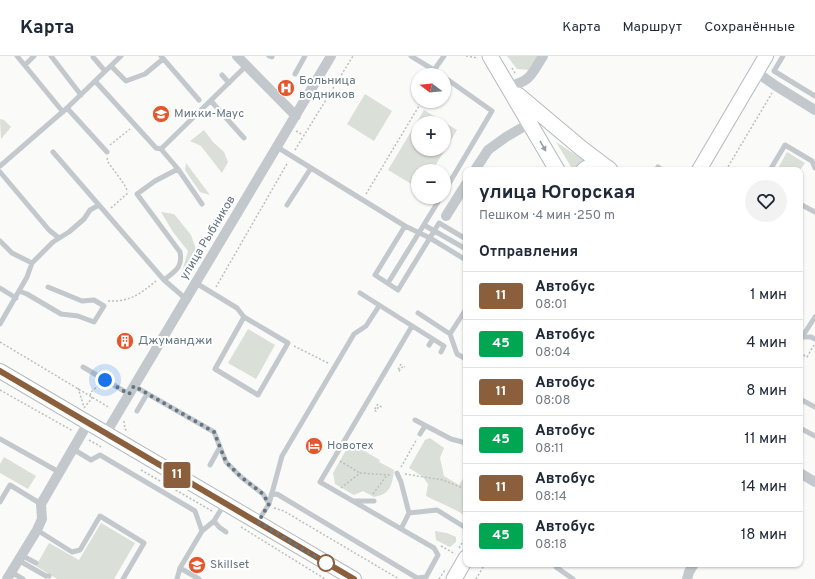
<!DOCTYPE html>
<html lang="ru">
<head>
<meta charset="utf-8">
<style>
  body { margin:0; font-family:Overpass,sans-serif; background:#f2f2f3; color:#1f2937; height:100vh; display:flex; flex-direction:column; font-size:15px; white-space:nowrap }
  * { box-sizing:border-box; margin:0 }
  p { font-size:13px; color:#747a83 }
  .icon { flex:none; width:22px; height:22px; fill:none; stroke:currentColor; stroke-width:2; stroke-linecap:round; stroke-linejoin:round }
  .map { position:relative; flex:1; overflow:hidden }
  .details { position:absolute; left:463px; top:111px; width:340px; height:400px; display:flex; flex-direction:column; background:#fff; border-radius:8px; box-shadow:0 1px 3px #0004 }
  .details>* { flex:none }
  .badge { padding:0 8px; border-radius:3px; font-size:14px; line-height:26px }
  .needle { width:26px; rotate:286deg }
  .buttons { position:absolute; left:411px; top:12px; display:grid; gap:8px }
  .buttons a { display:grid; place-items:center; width:40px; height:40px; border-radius:50%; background:#fff; box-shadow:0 1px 3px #0004; font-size:20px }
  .you { position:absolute; width:20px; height:20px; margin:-10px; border:3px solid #fff; border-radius:50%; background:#1a73e8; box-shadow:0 0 0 6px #1a73e833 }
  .map>.badge { position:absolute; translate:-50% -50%; box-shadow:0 0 0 2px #fff }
  h2 { padding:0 16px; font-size:15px; line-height:36px }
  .round { display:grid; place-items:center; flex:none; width:42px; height:42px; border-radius:21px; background:#f2f2f3 }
  .headline { display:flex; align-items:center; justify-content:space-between; height:68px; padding:0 16px }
  h1 { font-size:19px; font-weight:700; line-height:30px }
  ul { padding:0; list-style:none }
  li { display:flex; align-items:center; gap:12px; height:48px; padding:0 16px; border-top:1px solid #e0e1e3 }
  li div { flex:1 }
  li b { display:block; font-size:15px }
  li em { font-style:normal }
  li .badge { min-width:44px; font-weight:700; text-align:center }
  header { display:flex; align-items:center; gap:24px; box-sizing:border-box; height:56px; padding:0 20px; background:#fff; border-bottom:1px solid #e0e1e3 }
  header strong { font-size:19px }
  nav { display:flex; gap:22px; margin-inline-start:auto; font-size:14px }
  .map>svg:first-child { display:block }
  .green { fill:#dadfd7; fill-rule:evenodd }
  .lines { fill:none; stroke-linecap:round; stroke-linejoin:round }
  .secondary-casing { stroke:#b3babf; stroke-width:16 }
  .primary-casing { stroke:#b5babe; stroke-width:17 }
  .path { stroke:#bbbfc2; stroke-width:1.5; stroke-dasharray:2 2; stroke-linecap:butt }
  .lane { stroke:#c3c8cc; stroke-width:5 }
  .street { stroke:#c3c8cc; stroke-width:10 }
  .secondary { stroke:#fff; stroke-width:14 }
  .primary { stroke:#fff; stroke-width:15 }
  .oneway { fill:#939fa8 }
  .line-casing { stroke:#fff; stroke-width:9 }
  .line { stroke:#8b5e3c; stroke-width:6 }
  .walk { stroke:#657683; stroke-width:4; stroke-dasharray:0 7.2 }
  .stop-dot { fill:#fff; stroke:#8b5e3c; stroke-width:2 }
  .labels { text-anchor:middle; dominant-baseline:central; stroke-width:4; stroke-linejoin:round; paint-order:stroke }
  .poi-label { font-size:12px; fill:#657683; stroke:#fff; text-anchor:start }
  .street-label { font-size:12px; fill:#657683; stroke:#fff }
</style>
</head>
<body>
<header>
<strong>Карта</strong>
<nav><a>Карта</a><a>Маршрут</a><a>Сохранённые</a></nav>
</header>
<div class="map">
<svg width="815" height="523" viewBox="0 0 815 523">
  <rect width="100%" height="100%" fill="#fafaf8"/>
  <path class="green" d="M507,0H538L530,14L517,13Z
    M365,38L392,55L374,85L347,68Z
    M424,54L457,74L432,115H418V132L388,114ZM418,67H444V93H418Z
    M0,63L4,64L11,71L1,83Z
    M204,74L213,86L224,96L228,106L222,117L201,90L190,85Z
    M556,86L588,107L578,114H573Z
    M787,96L805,107L800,114H777Z
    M186,107L210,139L200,136L193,126L185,114Z
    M161,156L174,158L191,179L197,196L190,212L182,216L188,195L173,176Z
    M248,273L275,289L256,323L228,307Z
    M430,382L444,392L440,402L444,420L459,429L466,418V460C453,452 440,447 426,440L428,428L422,420L409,412L425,384Z
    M350,387L380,404L379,406L394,414C392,429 391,438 374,441L363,435L354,439L335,428L333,417Z
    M4,401L36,420L28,433L0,417V408Z
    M101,467L135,487L114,523H57L36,510L49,487L79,504Z
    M435,475L447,477L456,481V486L450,491L436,484Z"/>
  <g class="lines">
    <defs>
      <path id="secondary" d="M699,114L766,0
        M0,315L354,523"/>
      <path id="primary" d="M490,0L557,114
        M518,39L581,92L610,114
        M584,114C591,108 599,110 608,112
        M454,523L466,502"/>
    </defs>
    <use href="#secondary" class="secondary-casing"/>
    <use href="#primary" class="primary-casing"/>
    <path class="path" d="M466,0L478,2
      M512,12L516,19
      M296,75L303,79
      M110,89L130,73
      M295,94L353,0
      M107,102L108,106L124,128L128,136
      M726,114L772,37
      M366,138L422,45
      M111,152L129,136
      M216,231L288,106
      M108,245C130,246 140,238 156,225
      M0,286L110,352
      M294,290L328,307
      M800,297L807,301L814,289
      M401,308L398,314L399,315L403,310L405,311
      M78,332L84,351
      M0,334L73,375
      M378,348L374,354L376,355L379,350L382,351
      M84,352L92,342L90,337L99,329
      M124,365L125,373L128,376
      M89,384L103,392
      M340,405L360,417
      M401,411L417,383
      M141,414L212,455
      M405,418L443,424L460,431L466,428
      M341,432L360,417L391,419
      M373,438L387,419
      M274,452L284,455L304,467L399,523
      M241,471L325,523
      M441,490L455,498
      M459,492L466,480
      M439,523L445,514
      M476,523L485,508"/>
    <path class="lane" d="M17,0L63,56
      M51,0L81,39
      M161,0L199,44
      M269,0L272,1V0
      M411,0L442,19
      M783,0L774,15L815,40
      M93,1L105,15
      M25,9L34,0
      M111,10L126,25L145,18L163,3
      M434,14L444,0
      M295,18L305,0
      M222,19L229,27
      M444,21L492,55L444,136
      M95,25L156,92L161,93L178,113L202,148
      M211,45L244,82
      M67,52L107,96
      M277,91L405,170L430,182L466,204
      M161,93L246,10
      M53,96L164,224L186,243
      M0,110L67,52L121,0
      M656,114L658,111L662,114
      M770,114L785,89L812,105L815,112
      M0,116L49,174L59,182
      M800,148L815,156
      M287,149L311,112
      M424,169L466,193
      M405,170L375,219L398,234L439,167L466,183
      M0,185L12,197L32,207
      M164,224C175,215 183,212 180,196L137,138L155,125L178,113
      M196,227L237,252L244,261L288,287L258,339L215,313L244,261
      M388,227L441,141
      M0,232L16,242
      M19,235L27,238L61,258L78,260L94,266L104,250L94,244L82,245L48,231
      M360,237L444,290L441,296
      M466,253L450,278L457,298L466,303
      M418,257L450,278
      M0,268L27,221L32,207L53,186L69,176L84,163L90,154L99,149
      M800,280L802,281L815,261
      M802,281H811L815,283
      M429,289L433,283
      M83,311L129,338
      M134,330L214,376L226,406L241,421L263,438L269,448
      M800,343L815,351
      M137,355L147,338
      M415,364L451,383L466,387
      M800,372L815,380
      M420,378L425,370
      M0,383L59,416
      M73,393L91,404L100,399L195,455L202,475
      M210,409L220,391
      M397,417L401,426L409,457
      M271,439L277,438L417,522L426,521L438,499L434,492L320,426L412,270
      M354,445H374
      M0,446L10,429L41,448
      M214,465L219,471L226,476
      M258,465L269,448L282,400L354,278L366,270L379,250
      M401,473L409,457L437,454L466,472
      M37,474L72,496L80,494L100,460L144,487L123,523
      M21,499L36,507
      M18,504L46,520H49
      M557,508L556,511L573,523
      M180,512L199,523
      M11,516L23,523
      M177,523L180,512L202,475L214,465L225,447"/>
    <path class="street" d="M237,0L296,60
      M756,16L776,30L815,54
      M508,31C531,25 531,19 543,0
      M475,114L488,94L506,81L530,67
      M446,160L466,128
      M106,377L331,0
      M800,417L815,426
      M7,523L37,474L42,463L41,448L88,367
      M687,523L689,516L694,508"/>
    <use href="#secondary" class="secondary"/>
    <use href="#primary" class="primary"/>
  </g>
  <defs><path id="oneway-solid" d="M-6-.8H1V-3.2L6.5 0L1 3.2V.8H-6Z"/></defs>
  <use class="oneway" href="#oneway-solid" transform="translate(543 90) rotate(60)"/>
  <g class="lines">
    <defs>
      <path id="line" d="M0,315L354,523"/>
    </defs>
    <use href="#line" class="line-casing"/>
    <use href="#line" class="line"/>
    <path class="walk" d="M105,324L129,338L134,330L214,376L226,406L241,421L263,438L269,448L258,466L326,507"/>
  </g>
  <defs>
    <symbol id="hospital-disc" viewBox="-11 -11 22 22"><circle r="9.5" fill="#e4572e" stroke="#fff"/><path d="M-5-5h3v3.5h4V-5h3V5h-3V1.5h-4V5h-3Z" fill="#fff"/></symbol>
    <symbol id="school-disc" viewBox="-11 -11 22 22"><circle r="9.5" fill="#e4572e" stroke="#fff"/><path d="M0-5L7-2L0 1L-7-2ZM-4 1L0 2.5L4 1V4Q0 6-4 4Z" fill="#fff"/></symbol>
    <symbol id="building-disc" viewBox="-11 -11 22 22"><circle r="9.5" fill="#e4572e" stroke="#fff"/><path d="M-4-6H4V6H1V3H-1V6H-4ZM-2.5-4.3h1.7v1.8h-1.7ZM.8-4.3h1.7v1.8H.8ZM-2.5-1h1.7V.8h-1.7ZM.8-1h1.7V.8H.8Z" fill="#fff"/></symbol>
    <symbol id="hotel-disc" viewBox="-11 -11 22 22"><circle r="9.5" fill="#e4572e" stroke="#fff"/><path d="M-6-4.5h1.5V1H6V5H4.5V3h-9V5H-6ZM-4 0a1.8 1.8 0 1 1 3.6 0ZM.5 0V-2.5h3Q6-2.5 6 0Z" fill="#fff"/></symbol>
  </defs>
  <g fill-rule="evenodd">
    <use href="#hospital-disc" x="276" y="22" width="20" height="20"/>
    <use href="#school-disc" x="151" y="48" width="20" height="20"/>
    <use href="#building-disc" x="115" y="275" width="20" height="20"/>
    <use href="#hotel-disc" x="304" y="380" width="20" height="20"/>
    <use href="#school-disc" x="187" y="499" width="20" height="20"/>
  </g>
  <circle class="stop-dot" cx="326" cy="507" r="8"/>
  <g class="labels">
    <g class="poi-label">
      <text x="299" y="25">Больница<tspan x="299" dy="14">водников</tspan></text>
      <text x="174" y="58">Микки-Маус</text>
      <text x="138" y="285">Джуманджи</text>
      <text x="327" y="390">Новотех</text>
      <text x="210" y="509">Skillset</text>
    </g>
    <g class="street-label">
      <text transform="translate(208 182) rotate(-59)">улица Рыбников</text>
    </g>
  </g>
</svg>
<div class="buttons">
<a><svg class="needle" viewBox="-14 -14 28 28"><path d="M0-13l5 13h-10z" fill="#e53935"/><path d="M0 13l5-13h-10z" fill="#747a83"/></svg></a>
<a>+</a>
<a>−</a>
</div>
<div class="you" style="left:105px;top:324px"></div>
<b class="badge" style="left:177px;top:419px;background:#8b5e3c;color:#fff">11</b>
<section class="details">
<div class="headline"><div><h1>улица Югорская</h1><p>Пешком · 4 мин · 250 m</p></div><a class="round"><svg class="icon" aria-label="heart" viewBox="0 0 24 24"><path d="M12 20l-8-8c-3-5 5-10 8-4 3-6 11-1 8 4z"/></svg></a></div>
<h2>Отправления</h2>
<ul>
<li><span class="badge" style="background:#8b5e3c;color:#fff">11</span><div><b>Автобус</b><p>08:01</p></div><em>1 мин</em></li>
<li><span class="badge" style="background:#00a651;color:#fff">45</span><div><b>Автобус</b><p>08:04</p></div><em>4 мин</em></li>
<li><span class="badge" style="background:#8b5e3c;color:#fff">11</span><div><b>Автобус</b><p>08:08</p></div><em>8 мин</em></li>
<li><span class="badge" style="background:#00a651;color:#fff">45</span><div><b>Автобус</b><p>08:11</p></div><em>11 мин</em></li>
<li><span class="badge" style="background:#8b5e3c;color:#fff">11</span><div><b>Автобус</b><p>08:14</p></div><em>14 мин</em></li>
<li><span class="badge" style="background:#00a651;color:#fff">45</span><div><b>Автобус</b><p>08:18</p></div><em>18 мин</em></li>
</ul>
</section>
</div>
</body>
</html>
